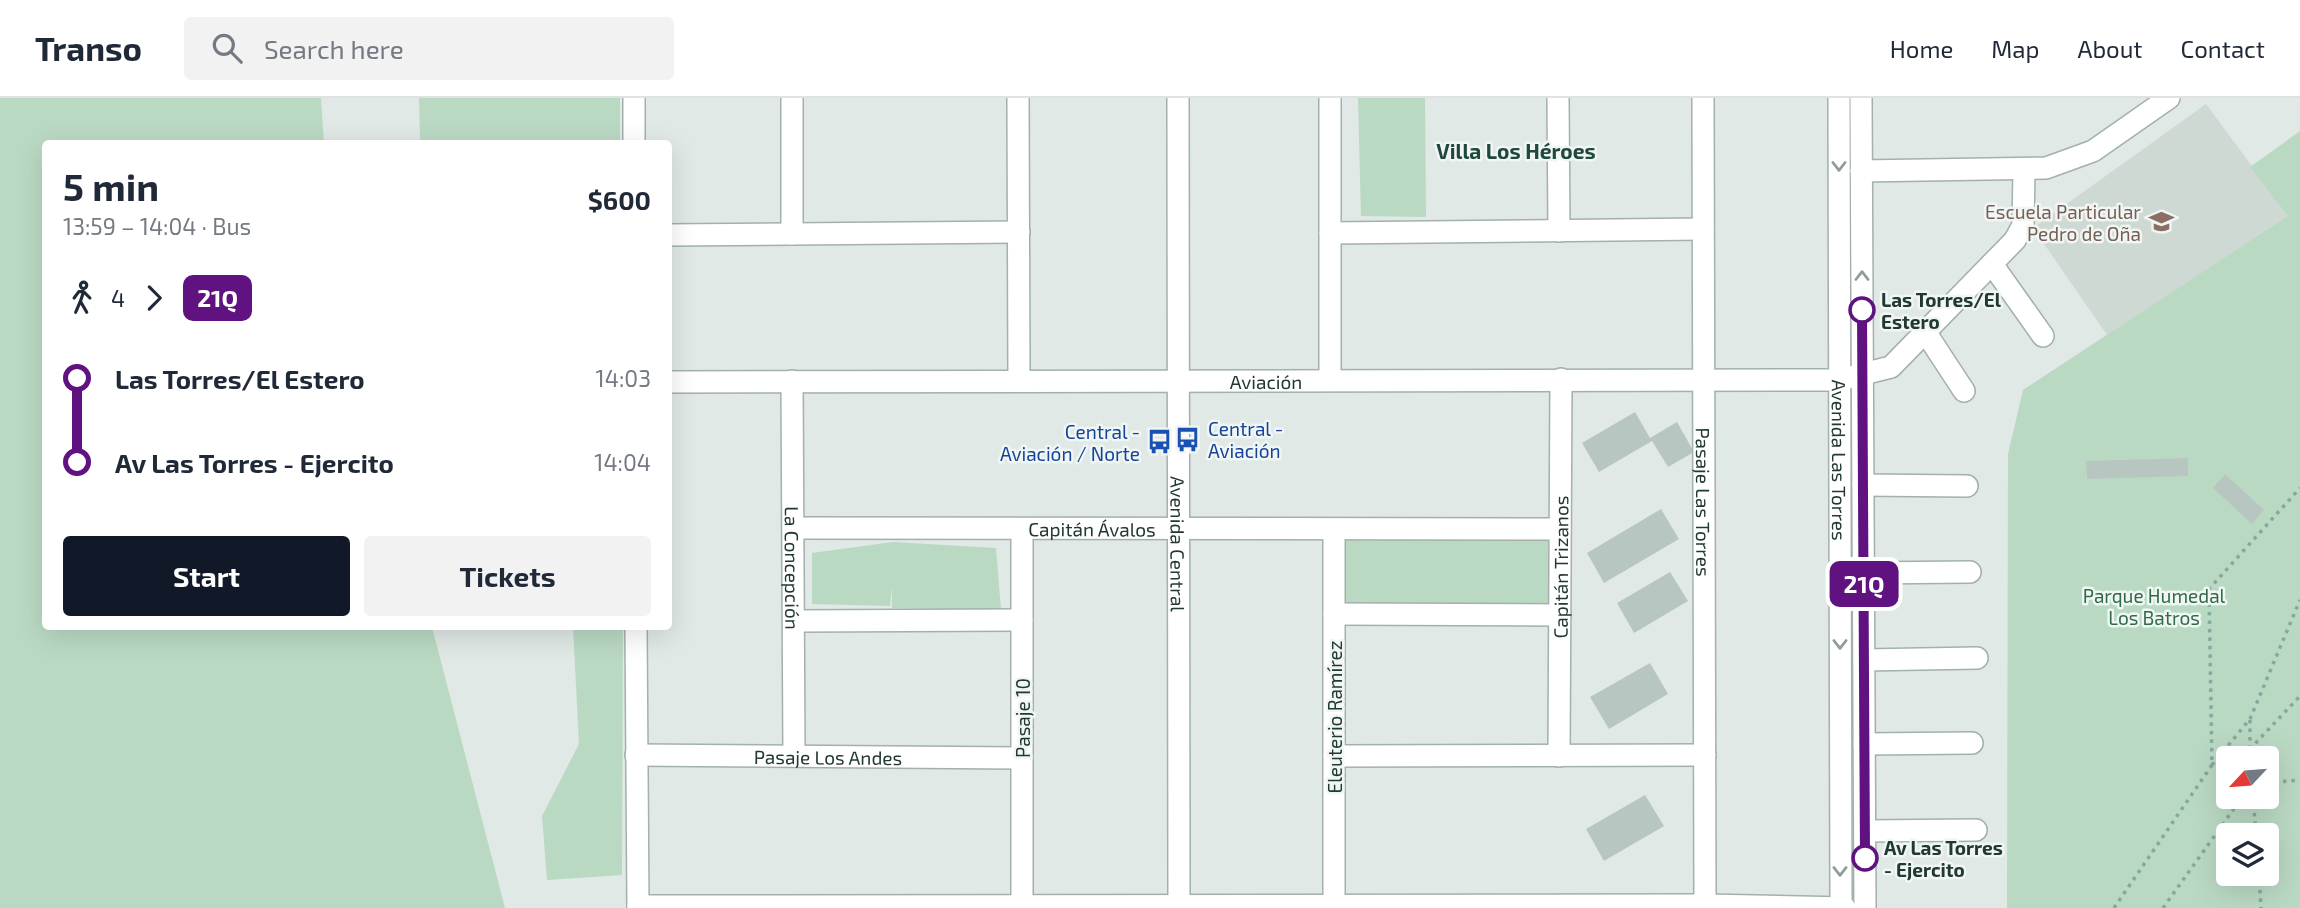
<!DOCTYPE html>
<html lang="en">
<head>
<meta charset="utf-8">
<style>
  body { margin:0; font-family:"Exo 2",sans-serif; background:#f2f2f3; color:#1f2937; height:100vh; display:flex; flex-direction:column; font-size:26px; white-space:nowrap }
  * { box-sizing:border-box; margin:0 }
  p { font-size:23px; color:#747a83 }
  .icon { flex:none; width:38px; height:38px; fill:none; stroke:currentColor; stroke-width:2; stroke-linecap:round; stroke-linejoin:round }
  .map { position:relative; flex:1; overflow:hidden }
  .panel { position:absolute; left:42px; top:42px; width:630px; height:490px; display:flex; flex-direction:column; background:#fff; border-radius:7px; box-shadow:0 7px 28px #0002 }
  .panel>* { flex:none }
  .badge { padding:0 14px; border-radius:10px; font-size:24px; line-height:46px }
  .needle { width:46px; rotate:244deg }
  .controls { position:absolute; left:2216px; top:648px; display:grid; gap:14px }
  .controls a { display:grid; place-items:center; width:63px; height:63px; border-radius:7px; background:#fff; box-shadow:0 7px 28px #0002; font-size:35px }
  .map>.badge { position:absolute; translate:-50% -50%; box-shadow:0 0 0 4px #fff }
  .legs { display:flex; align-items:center; gap:10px; height:77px; padding:0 21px; font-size:23px }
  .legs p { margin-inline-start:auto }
  .summary { display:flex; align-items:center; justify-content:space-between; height:119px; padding:0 21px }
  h1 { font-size:38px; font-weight:700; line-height:52px }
  .button { display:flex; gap:14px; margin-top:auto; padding:14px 21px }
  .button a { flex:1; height:80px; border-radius:7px; background:#111827; color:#fff; font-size:28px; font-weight:700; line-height:80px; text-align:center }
  .button a+a { background:#f2f2f3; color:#1f2937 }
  ul { padding:0 21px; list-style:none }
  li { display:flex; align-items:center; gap:24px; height:84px; font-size:26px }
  li i { display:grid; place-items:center; width:10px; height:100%; margin:0 9px; background:currentColor }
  li i::after { content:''; width:18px; height:18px; margin:-9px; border:5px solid; border-radius:50%; background:#fff }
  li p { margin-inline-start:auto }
  li:first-child i { background:linear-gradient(#0000 50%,currentColor 0) }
  li:last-child i { background:linear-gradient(currentColor 50%,#0000 0) }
  header { display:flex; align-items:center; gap:42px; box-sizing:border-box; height:98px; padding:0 35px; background:#fff; border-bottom:2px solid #e0e1e3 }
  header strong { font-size:33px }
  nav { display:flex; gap:38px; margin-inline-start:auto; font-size:24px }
  .search { width:490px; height:63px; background:#f2f2f3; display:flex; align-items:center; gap:18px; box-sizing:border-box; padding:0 24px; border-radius:7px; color:#747a83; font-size:26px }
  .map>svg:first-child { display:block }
  .built { fill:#ced9d4 }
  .green { fill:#bad9c3; fill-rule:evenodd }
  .building { fill:#b8c6c1 }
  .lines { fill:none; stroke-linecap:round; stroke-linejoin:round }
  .minor-casing { stroke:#a3b0ac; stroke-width:24 }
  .path { stroke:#83aa9f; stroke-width:3.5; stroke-dasharray:3.5 5; stroke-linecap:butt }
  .minor { stroke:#fff; stroke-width:21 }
  .oneway { stroke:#909c98 }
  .line-1-casing { stroke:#fff; stroke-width:16 }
  .line-1 { stroke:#5f1280; stroke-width:10 }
  .stop-1-dot { fill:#fff; stroke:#5f1280; stroke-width:3.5 }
  .labels { text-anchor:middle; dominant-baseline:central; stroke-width:5; stroke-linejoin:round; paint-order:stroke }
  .education-label { font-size:19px; fill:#785e54; stroke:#f0f6f3; text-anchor:end }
  .stop-label { font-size:19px; font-weight:bold; fill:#223832; stroke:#f0f6f3; text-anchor:start }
  .street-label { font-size:19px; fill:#223832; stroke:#f0f6f3 }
  .transit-label { font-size:19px; fill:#164399; stroke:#f0f6f3; text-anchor:start }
  .park-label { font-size:19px; fill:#306b48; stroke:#f0f6f3 }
  .neighbourhood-label { font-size:21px; font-weight:bold; fill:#20483f; stroke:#f0f6f3 }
</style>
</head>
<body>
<header>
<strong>Transo</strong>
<div class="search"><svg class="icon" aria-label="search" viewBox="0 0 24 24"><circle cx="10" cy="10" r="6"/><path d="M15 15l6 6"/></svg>Search here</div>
<nav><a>Home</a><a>Map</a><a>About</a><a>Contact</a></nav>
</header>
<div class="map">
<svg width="2300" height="810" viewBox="0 0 2300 810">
  <rect width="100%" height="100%" fill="#e0e9e5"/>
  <path class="built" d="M2206,6L2289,118L2107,237L2033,130Z"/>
  <path class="green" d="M0,0H321L324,45L46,46V528L432,529L505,810H0Z
    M419,0H620V45H420Z
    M1358,0H1425L1426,119L1361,118Z
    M2300,33V810H2007L2008,356L2023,292L2288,118L2250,69ZM2228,660H2266V698H2228ZM2228,737H2266V775H2228Z
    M1344,441H1548V507L1344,506Z
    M893,444L996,450L1001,512L892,510V489L890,508L812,506V455Z
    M573,529H623L622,777L547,782L542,718L579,646Z"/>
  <path class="building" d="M1635,314L1650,340L1677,324L1694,354L1668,369L1652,343L1599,374L1582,345Z
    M2188,360V378L2087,381L2086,363Z
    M2225,376L2264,412L2252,426L2213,390Z
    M1661,411L1679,441L1604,485L1587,455Z
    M1670,474L1688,503L1634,535L1617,505Z
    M1650,565L1668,596L1609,631L1590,599Z
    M1645,697L1664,728L1604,763L1586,731Z"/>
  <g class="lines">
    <defs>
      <g id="minor">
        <path d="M634,0V46"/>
        <path d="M792,0V136"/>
        <path d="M1018,0L1019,283"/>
        <path id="s1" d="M1178,0L1179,810"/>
        <path d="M1558,0L1559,133"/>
        <path id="s2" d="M1703,0L1705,810"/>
        <path id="s3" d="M1839,0L1841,810"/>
        <path d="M1861,0L1865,810"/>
        <path d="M1861,73L2046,70L2093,53L2169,0"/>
        <path d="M1330,135L1703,131"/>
        <path d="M668,137L1019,134"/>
        <path d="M1992,166L2043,238"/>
        <path d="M1926,235L1964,293"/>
        <path d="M1330,282V0"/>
        <path id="s4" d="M792,283L794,658"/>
        <path id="s5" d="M668,284L1839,282L1891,269L2015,142L2023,127L2024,73"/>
        <path d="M1863,387L1967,388"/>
        <path id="s6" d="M793,430L1560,431"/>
        <path d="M1022,431V808"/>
        <path d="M1864,475L1970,474"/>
        <path d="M1334,516L1560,517"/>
        <path d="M794,523L1022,522"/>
        <path d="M636,528L638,810"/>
        <path d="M1864,562L1977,560"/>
        <path d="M1864,646L1972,645"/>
        <path id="s7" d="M636,657L1022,660"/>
        <path d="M1334,658L1705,657"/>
        <path id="s8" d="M1559,658L1561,281"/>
        <path d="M1865,733L1976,732"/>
        <path d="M1334,807V432"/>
        <path d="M638,808L1705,807L1845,810"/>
      </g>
    </defs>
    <use href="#minor" class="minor-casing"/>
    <path class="path" d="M2250,622V649
      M2251,660L2250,651L2300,598
      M2212,667L2250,621L2300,502
      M2266,685L2300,682
      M2253,698L2256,737
      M2259,775L2261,810
      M2114,810L2212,667L2209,491L2300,390
      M2163,810L2243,698"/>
    <use href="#minor" class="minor"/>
  </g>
  <defs><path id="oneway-chevron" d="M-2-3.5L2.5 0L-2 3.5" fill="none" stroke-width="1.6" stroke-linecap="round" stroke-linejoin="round" transform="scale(1.75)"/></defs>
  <g class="oneway">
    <use href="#oneway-chevron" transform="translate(1839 68) rotate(90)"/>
    <use href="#oneway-chevron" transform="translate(1862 178) rotate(-90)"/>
    <use href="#oneway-chevron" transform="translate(1840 546) rotate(90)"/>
    <use href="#oneway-chevron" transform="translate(1840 773) rotate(90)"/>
  </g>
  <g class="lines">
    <defs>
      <path id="line-1" d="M1862,212L1865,760"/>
    </defs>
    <use href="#line-1" class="line-1-casing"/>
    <use href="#line-1" class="line-1"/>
  </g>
  <defs>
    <symbol id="school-bare" viewBox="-9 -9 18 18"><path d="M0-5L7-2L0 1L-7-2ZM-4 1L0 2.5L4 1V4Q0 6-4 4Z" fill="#8d6e63" stroke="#f0f6f3" stroke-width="2.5" paint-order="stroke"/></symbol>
    <symbol id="bus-bare" viewBox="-9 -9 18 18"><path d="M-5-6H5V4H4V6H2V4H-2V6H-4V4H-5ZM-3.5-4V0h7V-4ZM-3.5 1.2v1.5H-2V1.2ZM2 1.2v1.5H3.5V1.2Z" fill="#1a4fb4" stroke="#f0f6f3" stroke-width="2.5" paint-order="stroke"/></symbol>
  </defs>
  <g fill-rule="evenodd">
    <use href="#school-bare" x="2144" y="106" width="35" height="35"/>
    <use href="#bus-bare" x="1170" y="324" width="35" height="35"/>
    <use href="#bus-bare" x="1142" y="326" width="35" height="35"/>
  </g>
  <g class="stop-1-dot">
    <circle cx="1862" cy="212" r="12"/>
    <circle cx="1865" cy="760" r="12"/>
  </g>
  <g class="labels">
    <g class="education-label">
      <text x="2141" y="113">Escuela Particular<tspan x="2141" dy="22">Pedro de Oña</tspan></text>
    </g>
    <g class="stop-label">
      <text x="1881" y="201">Las Torres/El<tspan x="1881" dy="22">Estero</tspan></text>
      <text x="1884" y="749">Av Las Torres<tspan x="1884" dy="22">- Ejercito</tspan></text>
    </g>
    <g class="street-label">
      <text stroke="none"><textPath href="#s5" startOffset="598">Aviación</textPath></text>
      <text stroke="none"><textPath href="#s3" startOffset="362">Avenida Las Torres</textPath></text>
      <text stroke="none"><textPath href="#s2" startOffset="404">Pasaje Las Torres</textPath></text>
      <text stroke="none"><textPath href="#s6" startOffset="299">Capitán Ávalos</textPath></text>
      <text stroke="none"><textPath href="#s1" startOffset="446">Avenida Central</textPath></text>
      <text stroke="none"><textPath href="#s8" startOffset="189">Capitán Trizanos</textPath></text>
      <text stroke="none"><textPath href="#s4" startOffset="187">La Concepción</textPath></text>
      <text transform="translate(1334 619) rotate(-90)">Eleuterio Ramírez</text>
      <text transform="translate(1022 620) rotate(-90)">Pasaje 10</text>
      <text stroke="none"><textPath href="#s7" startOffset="192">Pasaje Los Andes</textPath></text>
    </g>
    <g class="transit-label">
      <text x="1208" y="330">Central -<tspan x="1208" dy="22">Aviación</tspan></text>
      <text x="1140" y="333" text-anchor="end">Central -<tspan x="1140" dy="22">Aviación / Norte</tspan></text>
    </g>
    <g class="park-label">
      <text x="2154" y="497">Parque Humedal<tspan x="2154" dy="22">Los Batros</tspan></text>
    </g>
    <g class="neighbourhood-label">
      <text x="1516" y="52">Villa Los Héroes</text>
    </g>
  </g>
</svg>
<div class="controls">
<a><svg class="needle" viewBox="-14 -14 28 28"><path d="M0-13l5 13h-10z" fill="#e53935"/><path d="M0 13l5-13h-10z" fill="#747a83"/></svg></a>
<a><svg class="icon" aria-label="layers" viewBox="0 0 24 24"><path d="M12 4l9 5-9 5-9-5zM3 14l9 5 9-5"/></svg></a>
</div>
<b class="badge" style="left:1864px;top:486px;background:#5f1280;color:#fff">21Q</b>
<section class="panel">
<div class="summary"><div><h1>5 min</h1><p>13:59 – 14:04 · Bus</p></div><b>$600</b></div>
<div class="legs"><svg class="icon" aria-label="walk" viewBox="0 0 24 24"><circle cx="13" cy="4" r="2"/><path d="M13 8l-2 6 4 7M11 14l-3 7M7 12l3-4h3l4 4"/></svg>4<svg class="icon" aria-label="forward" viewBox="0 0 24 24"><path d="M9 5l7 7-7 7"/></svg><b class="badge" style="background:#5f1280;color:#fff">21Q</b></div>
<ul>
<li><i style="color:#5f1280"></i><b>Las Torres/El Estero</b><p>14:03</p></li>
<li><i style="color:#5f1280"></i><b>Av Las Torres - Ejercito</b><p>14:04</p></li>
</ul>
<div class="button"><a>Start</a><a>Tickets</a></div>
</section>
</div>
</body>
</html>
